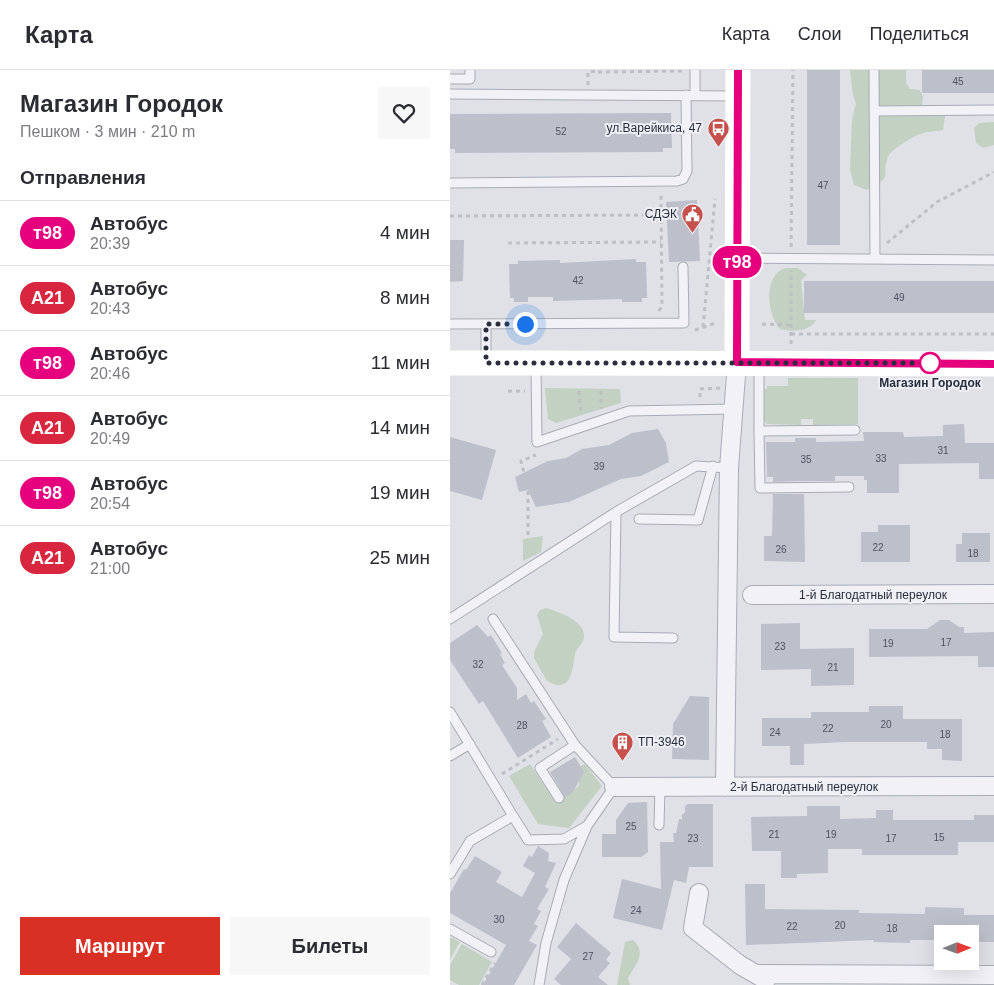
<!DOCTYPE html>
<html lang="ru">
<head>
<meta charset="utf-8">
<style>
  body { margin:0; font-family:Arial,sans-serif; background:#f7f7f7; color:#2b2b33; height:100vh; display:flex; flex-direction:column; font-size:19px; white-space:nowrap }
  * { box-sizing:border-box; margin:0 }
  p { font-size:16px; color:#7c7c81 }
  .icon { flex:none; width:28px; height:28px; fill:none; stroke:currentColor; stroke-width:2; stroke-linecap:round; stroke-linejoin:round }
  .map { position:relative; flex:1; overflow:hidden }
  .drawer { display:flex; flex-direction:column; background:#fff; width:450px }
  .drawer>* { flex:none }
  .badge { padding:0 10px; border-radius:16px; font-size:18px; line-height:32px }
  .needle { width:32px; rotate:89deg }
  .buttons { position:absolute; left:484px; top:855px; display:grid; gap:10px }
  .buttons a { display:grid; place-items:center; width:45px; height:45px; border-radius:0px; background:#fff; box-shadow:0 5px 20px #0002; font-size:25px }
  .you { position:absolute; width:25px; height:25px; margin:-12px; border:4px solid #fff; border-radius:50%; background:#1a73e8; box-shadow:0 0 0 8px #1a73e833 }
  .map>.badge { position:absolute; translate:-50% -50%; box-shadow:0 0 0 2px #fff }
  h2 { padding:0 20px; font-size:19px; line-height:45px }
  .round { display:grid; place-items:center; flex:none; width:52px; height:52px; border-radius:0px; background:#f7f7f7 }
  .overview { display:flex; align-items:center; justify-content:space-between; height:85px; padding:0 20px }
  h1 { font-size:24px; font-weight:800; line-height:38px }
  .button { display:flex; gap:10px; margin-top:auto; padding:10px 20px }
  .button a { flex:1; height:58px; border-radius:0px; background:#d93025; color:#fff; font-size:20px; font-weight:800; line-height:58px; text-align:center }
  .button a+a { background:#f7f7f7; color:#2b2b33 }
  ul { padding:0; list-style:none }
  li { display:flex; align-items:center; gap:15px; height:65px; padding:0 20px; border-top:1px solid #e1e1e2 }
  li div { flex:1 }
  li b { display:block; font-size:19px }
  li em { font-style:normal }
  li .badge { min-width:55px; font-weight:700; text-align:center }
  header { display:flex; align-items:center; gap:30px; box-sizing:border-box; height:70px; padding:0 25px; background:#fff; border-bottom:1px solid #e1e1e2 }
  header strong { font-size:24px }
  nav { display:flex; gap:28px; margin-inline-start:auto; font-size:18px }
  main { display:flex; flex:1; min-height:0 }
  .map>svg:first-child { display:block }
  .green { fill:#c2d1c1 }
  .building { fill:#bdbfca }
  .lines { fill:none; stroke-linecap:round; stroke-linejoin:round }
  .lane-casing { stroke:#a8abb4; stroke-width:11 }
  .street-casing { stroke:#a8abb4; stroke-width:20 }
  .path { stroke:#bebfc6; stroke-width:3; stroke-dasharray:4 4; stroke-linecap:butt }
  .lane { stroke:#f2f2f6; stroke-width:9 }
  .street { stroke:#f2f2f6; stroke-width:18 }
  .secondary { stroke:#fff; stroke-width:25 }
  .line-casing { stroke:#fff; stroke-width:11 }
  .line { stroke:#e6007e; stroke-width:8 }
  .walk { stroke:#292d3e; stroke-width:5; stroke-dasharray:0 9 }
  .stop-dot { fill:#fff; stroke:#e6007e; stroke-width:2.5 }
  .labels { text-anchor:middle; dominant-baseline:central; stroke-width:4; stroke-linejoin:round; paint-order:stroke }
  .number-label { font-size:10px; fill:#4e5261 }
  .poi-label { font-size:12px; fill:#292d3e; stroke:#eef0f5; text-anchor:end }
  .stop-label { font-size:12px; font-weight:bold; fill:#292d3e; stroke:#eef0f5 }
  .street-label { font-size:12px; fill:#292d3e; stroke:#eef0f5 }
</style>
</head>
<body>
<header>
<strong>Карта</strong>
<nav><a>Карта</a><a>Слои</a><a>Поделиться</a></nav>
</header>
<main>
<section class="drawer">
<div class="overview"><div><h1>Магазин Городок</h1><p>Пешком · 3 мин · 210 m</p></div><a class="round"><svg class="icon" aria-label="heart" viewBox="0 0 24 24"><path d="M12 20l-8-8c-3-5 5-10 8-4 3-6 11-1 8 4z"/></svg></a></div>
<h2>Отправления</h2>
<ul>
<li><span class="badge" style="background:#e6007e;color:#fff">т98</span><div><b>Автобус</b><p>20:39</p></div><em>4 мин</em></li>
<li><span class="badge" style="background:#d7263d;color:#fff">А21</span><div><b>Автобус</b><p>20:43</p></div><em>8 мин</em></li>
<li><span class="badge" style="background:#e6007e;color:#fff">т98</span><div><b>Автобус</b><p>20:46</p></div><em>11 мин</em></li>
<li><span class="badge" style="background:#d7263d;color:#fff">А21</span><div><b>Автобус</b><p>20:49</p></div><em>14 мин</em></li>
<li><span class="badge" style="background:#e6007e;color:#fff">т98</span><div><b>Автобус</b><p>20:54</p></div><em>19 мин</em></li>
<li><span class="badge" style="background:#d7263d;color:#fff">А21</span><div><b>Автобус</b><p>21:00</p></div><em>25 мин</em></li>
</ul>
<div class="button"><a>Маршрут</a><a>Билеты</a></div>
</section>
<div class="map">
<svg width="544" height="915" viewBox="0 0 544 915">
  <rect width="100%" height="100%" fill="#dfe1e7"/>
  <path class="green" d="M400,0H456V12L460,19L470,20L473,27L471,45L492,44L495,46L493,60C486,62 479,61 473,63C465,65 440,80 438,87C430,109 445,105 417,120L404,115L400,99L402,49L406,34L403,25Z
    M544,52V75L533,78L526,73L524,58L529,53Z
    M335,198H348L357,205L351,210L355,250H366C360,262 341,262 330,259C317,245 313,205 335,198Z
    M338,308H408V354L363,355V349H351V355L317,354L312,349L311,319H317V316H338Z
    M95,318L170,319L171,333L106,353L98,349Z
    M93,466L91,482L73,491V469Z
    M96,538C109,542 140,552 133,571C131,576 126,578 125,584C122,599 122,625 97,611L84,588V582L93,564L87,545L90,540Z
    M80,694L105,732L129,716V697L135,694L152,716L119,758L88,754L59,706Z
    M0,867L10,872L0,889Z
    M183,870C197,883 186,894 178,908L180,915H167L175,872Z
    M12,874L42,892L29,915H9L0,910V895Z"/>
  <path class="building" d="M357,0H390V175H357Z
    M472,0H544V23H472Z
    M221,43L222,78H213V82L5,83V79H0V44Z
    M247,130L250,191L219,192L216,132Z
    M0,170H14L13,211L0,212Z
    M186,189V192H196L197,228H192V232H172V229L103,231V227H78V232H64V228H60L59,194H68V191L110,190V193Z
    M354,211H544V243H354Z
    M514,354L515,373H544V409H529V393L449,394V423H417V410H414V406H385V411H354L323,412V407H317L316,372H345V368H366V372L414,371L413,362H453L454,367L493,366V355Z
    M208,359L216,373L219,392L191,406L171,409L119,432L86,437L78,420L69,422L65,407L98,391L116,388L132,379L159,375L182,363Z
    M0,367L46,380L32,430L0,421Z
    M323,424H354L355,492L314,491V466H322Z
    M428,455H460V492H411V462H428Z
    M512,463H540V492H506V474H512Z
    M490,550H499L509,557H514V563L544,562V597H528V586L419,587V559H477Z
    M350,553V579L404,578V615L361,616V599L311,600V554Z
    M27,555L38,567L41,565L52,583L50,584L55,593L52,595L67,618V630L76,624L81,633L84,631L96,649L92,651L101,667L68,688L33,631L29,634L0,590V573Z
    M240,626L259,627V690L222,689L223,654Z
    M419,636H453V649H512V691L492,690V679H477V672H395L354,674V695H340V676H312V648H361V642H419Z
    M125,687L134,702L123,722L115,727L100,702Z
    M197,732L198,782L191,787H152V764H166V750L178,733Z
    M238,734H263V797H239L236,813L224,810L212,860L163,848L172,809L211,819L210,772H224L223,763H226L229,749H232V744L235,743V736Z
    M357,736H390V749L426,748V740H443V750H524V745H544V772H508V785H412V779H378V803L347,804V808H331V781H302L301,747L357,746Z
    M88,776L99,783L98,791L106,793L95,817L99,819L87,839L91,841L84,854L88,856L79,871L87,875L64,915H33L56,875L0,843V823L14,799L16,800L25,786L52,802L46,812L72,827L85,803L73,796L79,785L82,787Z
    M295,814H315V839L409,840V843L475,844V837L514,838V845H544V872H526V864H492V870H460V873L423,872L424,870L296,875Z
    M126,853L161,883L156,890L160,893L148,907L158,915H111L104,909L121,889L107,877Z"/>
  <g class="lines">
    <defs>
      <path id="lane" d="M424,0L425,189
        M0,9H20V0
        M0,24L287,26
        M245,25V0
        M424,41L544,40
        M0,113L227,111L233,109L237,101L236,25
        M288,188L544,190
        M0,254L234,253L233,197
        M36,293V254
        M86,295L87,372L179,341L284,339
        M309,295V361L405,360
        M309,361L310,418L399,417
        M166,442L164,567L223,568
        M189,449L248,450L263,396
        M0,549L166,442L246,396L279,398
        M0,642L63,746
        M0,686L20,674
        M109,728L90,698L125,675
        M209,755L210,717
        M0,804L20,771L63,746L78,770L114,769L137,756L164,717L125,675L43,549
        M0,859L41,882
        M89,915L96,873L114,810L137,756"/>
      <path id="street" d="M302,525L544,524
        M164,717L544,716
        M275,717L279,398L287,292
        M249,823L243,858L290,895L316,910
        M306,904L544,905"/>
    </defs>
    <use href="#lane" class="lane-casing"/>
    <use href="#street" class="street-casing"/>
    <path class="path" d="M148,2L234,1
      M138,15V2L148,1
      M0,146L211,145
      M58,173L211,172
      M437,173L487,132L544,102
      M341,177L343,0
      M209,241L212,236L211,124
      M312,254L341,255
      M253,257L265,129
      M245,260L266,253
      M341,264H544
      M341,274V201
      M58,321H75
      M129,321L131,345
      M151,321V339
      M250,327V319L270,318
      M78,465V418L71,391L86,385
      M52,704L108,669
      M32,915L45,893"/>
    <use href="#lane" class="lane"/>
    <use href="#street" class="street"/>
    <path class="secondary" d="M287,292L288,0
      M0,293L544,294"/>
  </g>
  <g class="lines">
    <defs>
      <path id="line" d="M288,0L287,292L544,294"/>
    </defs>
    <use href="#line" class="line-casing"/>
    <use href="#line" class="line"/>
    <path class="walk" d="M75,254H36V293H480"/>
  </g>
  <defs>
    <symbol id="bus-pin" viewBox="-11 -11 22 30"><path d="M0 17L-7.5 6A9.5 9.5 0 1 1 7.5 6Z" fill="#c6504b" stroke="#eef0f5"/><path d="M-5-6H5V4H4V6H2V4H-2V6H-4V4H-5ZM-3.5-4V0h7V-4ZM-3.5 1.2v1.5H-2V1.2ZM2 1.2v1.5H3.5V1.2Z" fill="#fff"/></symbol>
    <symbol id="civic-pin" viewBox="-11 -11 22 30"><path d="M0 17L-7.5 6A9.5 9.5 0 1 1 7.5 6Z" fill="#c6504b" stroke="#eef0f5"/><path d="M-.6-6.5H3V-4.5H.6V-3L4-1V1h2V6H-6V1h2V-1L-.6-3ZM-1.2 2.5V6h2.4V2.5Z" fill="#fff"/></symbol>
    <symbol id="building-pin" viewBox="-11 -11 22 30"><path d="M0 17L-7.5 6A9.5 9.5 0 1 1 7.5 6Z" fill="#c6504b" stroke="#eef0f5"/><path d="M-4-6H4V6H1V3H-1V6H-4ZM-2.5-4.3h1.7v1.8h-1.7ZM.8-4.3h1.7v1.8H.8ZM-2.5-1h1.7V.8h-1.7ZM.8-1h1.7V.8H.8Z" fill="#fff"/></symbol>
  </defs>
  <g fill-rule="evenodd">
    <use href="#bus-pin" x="256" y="46" width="25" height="34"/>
    <use href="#civic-pin" x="230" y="132" width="25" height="34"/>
    <use href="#building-pin" x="160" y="660" width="25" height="34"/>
  </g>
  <circle class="stop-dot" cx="480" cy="293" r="10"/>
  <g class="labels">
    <g class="number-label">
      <text x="508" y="11">45</text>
      <text x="111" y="61">52</text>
      <text x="373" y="115">47</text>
      <text x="128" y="210">42</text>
      <text x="449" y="227">49</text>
      <text x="493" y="380">31</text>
      <text x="431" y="388">33</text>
      <text x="356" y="389">35</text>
      <text x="149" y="396">39</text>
      <text x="428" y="477">22</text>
      <text x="331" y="479">26</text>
      <text x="523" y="483">18</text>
      <text x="496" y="572">17</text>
      <text x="438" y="573">19</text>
      <text x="330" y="576">23</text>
      <text x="28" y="594">32</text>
      <text x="383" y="597">21</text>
      <text x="436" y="654">20</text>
      <text x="72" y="655">28</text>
      <text x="378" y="658">22</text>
      <text x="325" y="662">24</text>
      <text x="495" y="664">18</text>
      <text x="181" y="756">25</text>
      <text x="324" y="764">21</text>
      <text x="381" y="764">19</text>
      <text x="489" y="767">15</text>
      <text x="243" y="768">23</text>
      <text x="441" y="768">17</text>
      <text x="186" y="840">24</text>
      <text x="49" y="849">30</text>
      <text x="390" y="855">20</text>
      <text x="342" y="856">22</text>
      <text x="442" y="858">18</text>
      <text x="138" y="886">27</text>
    </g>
    <g class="poi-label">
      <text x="252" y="58">ул.Варейкиса, 47</text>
      <text x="227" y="144">СДЭК</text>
      <text x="188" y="672" text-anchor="start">ТП-3946</text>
    </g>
    <g class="stop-label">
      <text x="480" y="313">Магазин Городок</text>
    </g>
    <g class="street-label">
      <text x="423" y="525">1-й Благодатный переулок</text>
      <text x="354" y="717">2-й Благодатный переулок</text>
    </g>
  </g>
</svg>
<div class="buttons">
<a><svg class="needle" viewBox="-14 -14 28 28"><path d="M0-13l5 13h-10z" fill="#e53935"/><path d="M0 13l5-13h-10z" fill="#7c7c81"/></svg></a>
</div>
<div class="you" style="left:75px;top:254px"></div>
<b class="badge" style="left:287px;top:192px;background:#e6007e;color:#fff">т98</b>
</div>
</main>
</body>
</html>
